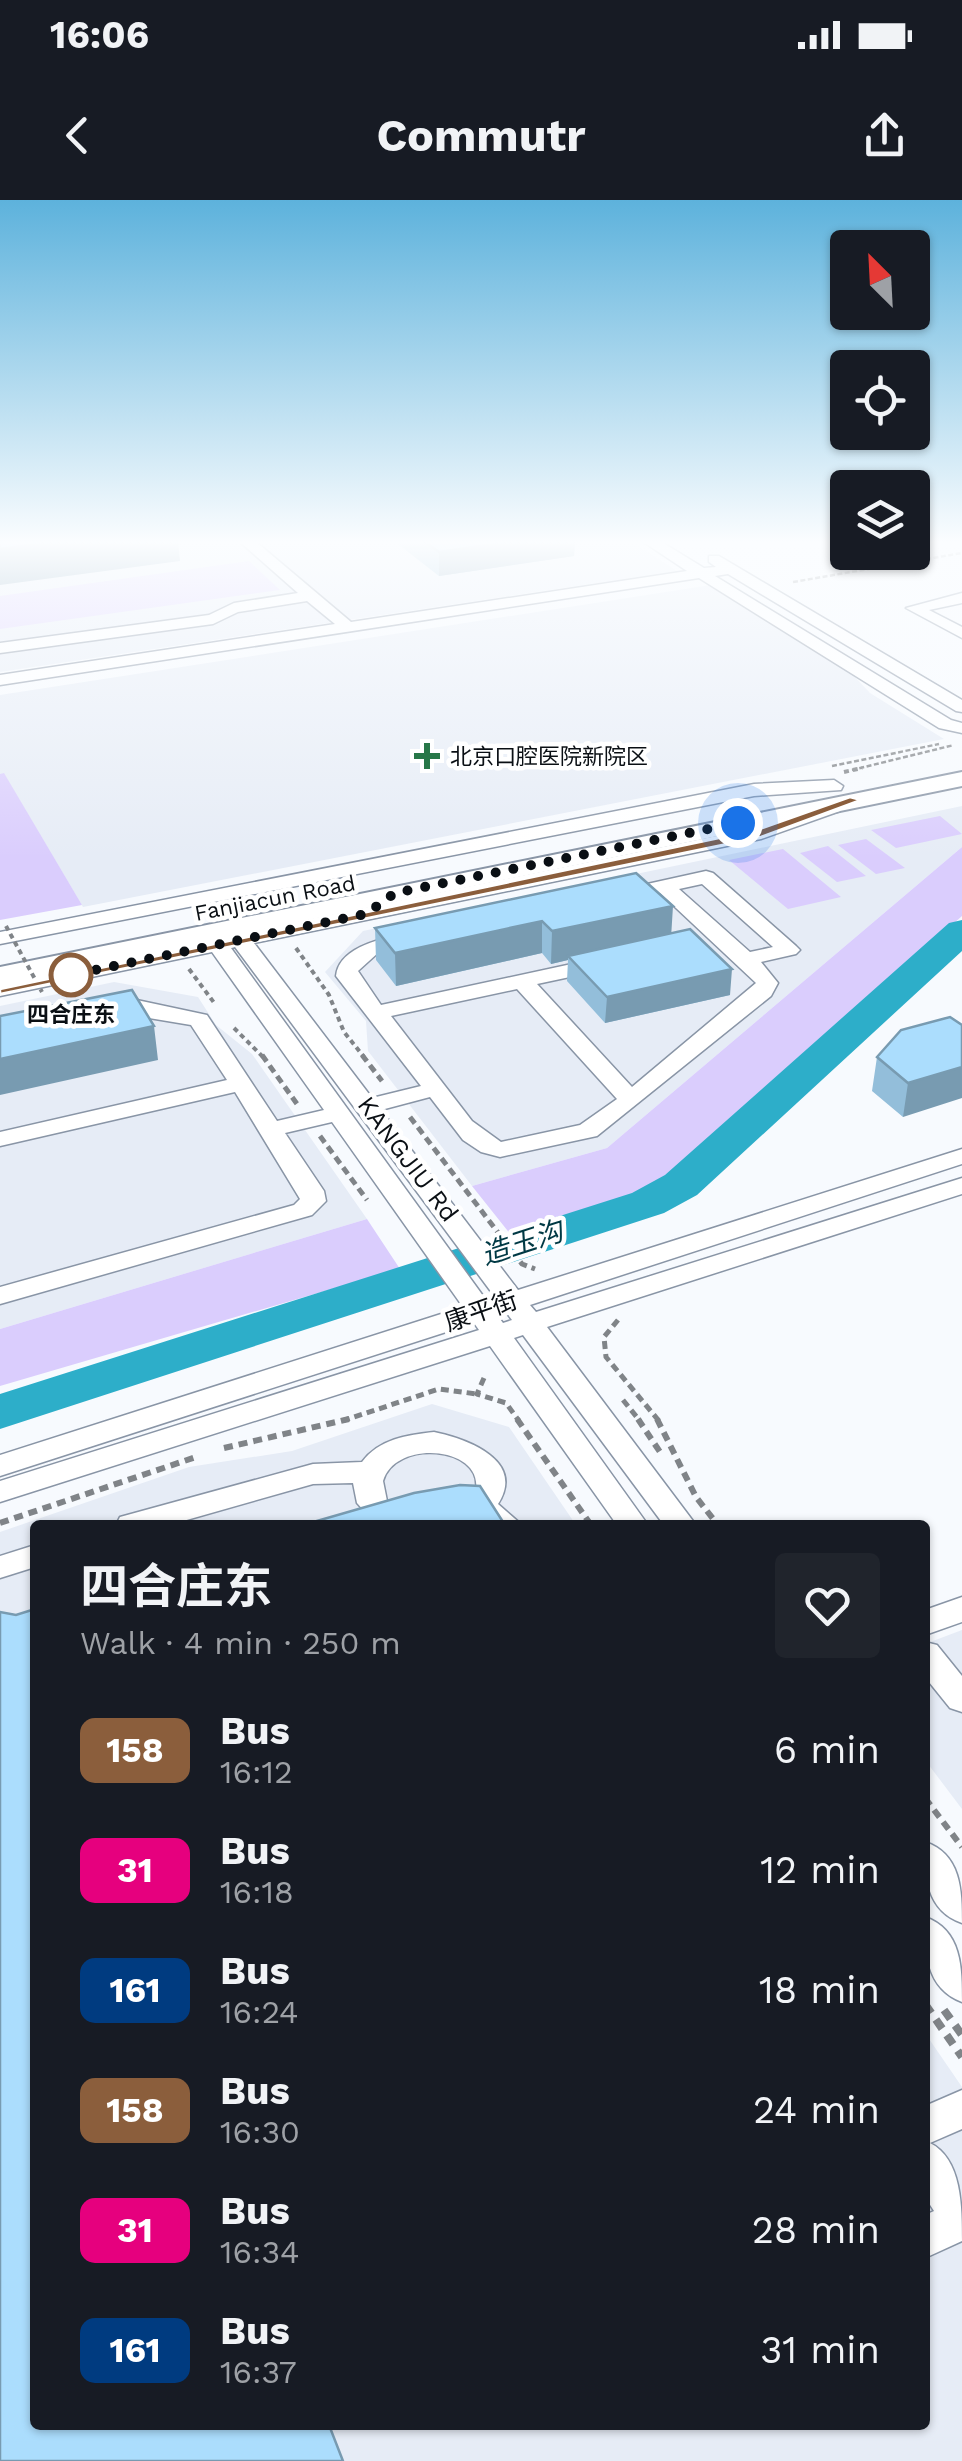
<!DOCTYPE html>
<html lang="en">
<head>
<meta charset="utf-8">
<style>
  body { margin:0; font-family:"Work Sans","Noto Sans SC",sans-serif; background:#20242c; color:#f1f3f6; height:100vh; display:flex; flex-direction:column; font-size:38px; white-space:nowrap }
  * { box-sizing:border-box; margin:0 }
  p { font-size:32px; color:#9ea1a6 }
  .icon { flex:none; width:55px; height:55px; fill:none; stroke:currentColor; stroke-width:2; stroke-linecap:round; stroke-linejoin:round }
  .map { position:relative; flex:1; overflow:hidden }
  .panel { position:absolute; left:30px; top:1320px; width:900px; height:910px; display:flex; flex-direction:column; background:#171b24; border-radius:10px; box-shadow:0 2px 8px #0004 }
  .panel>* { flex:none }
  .badge { padding:0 20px; border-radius:15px; font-size:35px; line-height:65px }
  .needle { width:65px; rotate:336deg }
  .buttons { position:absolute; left:830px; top:30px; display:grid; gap:20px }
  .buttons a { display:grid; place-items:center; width:100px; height:100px; border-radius:10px; background:#171b24; box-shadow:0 2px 8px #0004; font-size:50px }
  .you { position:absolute; width:50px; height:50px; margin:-25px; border:8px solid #fff; border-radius:50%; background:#1a73e8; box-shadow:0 0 0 15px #1a73e833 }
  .map>.badge { position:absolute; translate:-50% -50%; box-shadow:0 0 0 5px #fff }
  .round { display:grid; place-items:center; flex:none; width:105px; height:105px; border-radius:10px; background:#20242c }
  .overview { display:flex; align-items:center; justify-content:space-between; height:170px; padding:0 50px }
  h1 { font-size:48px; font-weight:700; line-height:75px }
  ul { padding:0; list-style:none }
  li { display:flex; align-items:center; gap:30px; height:120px; padding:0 50px }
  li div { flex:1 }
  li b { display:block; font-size:38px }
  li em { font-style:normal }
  li .badge { min-width:110px; font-weight:700; text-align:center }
  .status { display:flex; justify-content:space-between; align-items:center; height:70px; padding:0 50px; background:#171b24; direction:ltr }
  .status svg { height:28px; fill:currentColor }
  header { display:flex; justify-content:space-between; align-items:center; height:130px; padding:0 50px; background:#171b24; font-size:45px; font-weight:700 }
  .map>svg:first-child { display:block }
  .built { fill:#e6ecf6 }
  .green { fill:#dacdfd }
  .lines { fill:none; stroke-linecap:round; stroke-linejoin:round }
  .river { fill:#2daec9; fill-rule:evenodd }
  .minor-casing { stroke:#8995a6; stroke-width:3 }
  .major-casing { stroke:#8995a6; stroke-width:4 }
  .path-far4 { stroke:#808488; stroke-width:2.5; stroke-dasharray:5 2.5; stroke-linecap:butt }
  .path-far3 { stroke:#808488; stroke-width:4; stroke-dasharray:5 4; stroke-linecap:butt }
  .path-far2 { stroke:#808488; stroke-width:5; stroke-dasharray:8 5; stroke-linecap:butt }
  .path-far1 { stroke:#808488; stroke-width:6; stroke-dasharray:9 6; stroke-linecap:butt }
  .path { stroke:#808488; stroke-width:8; stroke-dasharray:11 8; stroke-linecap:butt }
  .minor { fill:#fff; fill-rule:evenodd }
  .major { fill:#fff; fill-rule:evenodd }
  .path-bridge { stroke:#808488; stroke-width:4; stroke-dasharray:5 4; stroke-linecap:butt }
  .wall { fill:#93beda }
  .shaded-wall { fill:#789bb1 }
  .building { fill:#abddfd; stroke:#789bb1; stroke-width:2.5 }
  .line { fill:#8b5e3c; stroke:#fff; stroke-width:2.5 }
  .walk { stroke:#0a0f14; stroke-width:10; stroke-dasharray:0 18 }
  .poi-dot { fill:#277748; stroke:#fff; stroke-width:4 }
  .stop-dot { fill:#fff; stroke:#8b5e3c; stroke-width:5 }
  .labels { text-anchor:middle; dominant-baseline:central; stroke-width:9; stroke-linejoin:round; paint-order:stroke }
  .far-poi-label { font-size:22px; fill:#0a0f14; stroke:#fff; text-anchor:start }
  .far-street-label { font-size:22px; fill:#0a0f14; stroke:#fff }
  .far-stop-label { font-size:22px; font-weight:bold; fill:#0a0f14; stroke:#fff }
  .street-label { font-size:25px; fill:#0a0f14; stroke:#fff }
  .water-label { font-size:28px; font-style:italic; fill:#003944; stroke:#fff }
</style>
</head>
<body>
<div class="status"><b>16:06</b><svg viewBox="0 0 49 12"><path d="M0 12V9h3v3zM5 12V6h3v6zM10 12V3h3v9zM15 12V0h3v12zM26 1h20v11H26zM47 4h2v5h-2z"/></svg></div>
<header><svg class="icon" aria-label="back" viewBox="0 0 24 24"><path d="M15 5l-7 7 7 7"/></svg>Commutr<svg class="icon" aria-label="share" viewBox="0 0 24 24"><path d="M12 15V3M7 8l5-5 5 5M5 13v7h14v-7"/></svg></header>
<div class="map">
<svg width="962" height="2261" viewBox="0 0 962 2261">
  <rect width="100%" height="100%" fill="#f7fafe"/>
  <path class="built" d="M0,341H631L677,371L0,472Z
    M711,385L852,474L870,493L944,539L83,707L4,574H0V495Z
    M962,606V647L607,948L472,986L368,851L366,821L325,772L363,731Z
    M114,782L198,797L216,825L252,854L367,1019L0,1129V806Z
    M432,1204L509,1227L576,1325H35V2225H925V1833L962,1887V2261H0V1332L189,1267L292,1251Z
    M962,1430V1609L925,1560V1444Z"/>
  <path class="green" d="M249,361L280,390L0,429V396Z
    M4,573L82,705L0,720V574Z
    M940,616L962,634L896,648L871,630Z
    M866,639L905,668L876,674L838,645Z
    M828,646L866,676L837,682L800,653Z
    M962,647V716L669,980L642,993L511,1035L472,986L607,948Z
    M783,649L841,697L788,709L729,660Z
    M367,1019L400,1069L0,1186V1129Z"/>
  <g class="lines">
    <path class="river" d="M962,720V751L697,995L664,1013L0,1229V1194L632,993L665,975L949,723Z"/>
    <defs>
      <path id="minor" d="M239,341H255L351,422L687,371L642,341H660L704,368L716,367L709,362V356H719L962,500V512L956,511L728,374L715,376L951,520L962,523V533L939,528L699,378L0,485V475L335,424L307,401L238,412L213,424L0,453V443L209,415L234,403L298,393Z
        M962,393V403L929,410L962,427V438L906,408Z
        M834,580L843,586L841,590L754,596L0,744V732L754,584Z
        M833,601L842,607L840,611L761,639L254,743L372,898L421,886L336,776C339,746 385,738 409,732L419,738L416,742L379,752L358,771L381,805L604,757L612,758L615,763L612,768L537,784L632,887L756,783L660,693L618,702L608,696L611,692L706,671L713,673L796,746L800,750L796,754L761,762L778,783L771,796L597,936L500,957L481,952L463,940L430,897L381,910L518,1090L962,949V964L530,1105L536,1112L962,978V994L547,1127L696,1325H664L523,1135L514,1138L648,1325H617L490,1146L0,1302V1281L479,1130L474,1123L0,1276V1255L463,1107L332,922L285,933L324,991L326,1001L312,1015L0,1104V1087L294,1005L300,999L235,892L0,946V932L227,880L191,825L101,810L98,805L101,800L118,796L207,815L277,921L324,910L212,752L0,796V782L756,628ZM702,684L773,747L750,752L679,689ZM235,747L495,1097L486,1100L231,748ZM517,789L617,899L580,925L501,942L472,921L391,816ZM506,1112L512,1120L503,1123L497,1115Z
        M434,1232C467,1239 526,1260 498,1304L522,1325H438C446,1310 473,1307 476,1289C482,1246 395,1239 383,1281L387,1301L417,1317L421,1325L376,1324L357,1303L353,1283L313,1284L169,1325H116L120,1317L313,1264L362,1262C379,1239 407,1235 434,1232Z
        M35,1345V1367L0,1378V1356Z
        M962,1397V1422L925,1435V1410Z
        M925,1442L937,1445L962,1476V1512L950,1508L925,1477Z
        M925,1642C961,1654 962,1690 962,1723C925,1710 925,1675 925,1642Z
        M925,1717C962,1730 962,1768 962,1802C925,1788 925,1751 925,1717Z
        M962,1890V1929L930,1943C962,1959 962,2007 962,2041L925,2058V2015L934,2011L925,1997V1906Z"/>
      <path id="major" d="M962,572V586L0,783V767Z"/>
    </defs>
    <use href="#minor" class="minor-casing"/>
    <use href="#major" class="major-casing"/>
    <path class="path-far4" d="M793,382L962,353
      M832,566L939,544
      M852,570L954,545"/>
    <path class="path-far3" d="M844,572L862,568
      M296,748L329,795L344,832L364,857
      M189,769L215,804
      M234,828L263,857"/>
    <path class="path-far2" d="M262,855L297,904
      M362,855L382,881
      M410,917L522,1064L535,1069
      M320,936L367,1000
      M618,1120L604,1137L606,1157L659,1221
      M484,1178L477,1194L506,1203L519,1221
      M623,1200L640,1221
      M342,1221L439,1189L477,1194"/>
    <path class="path-far1" d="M517,1219L591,1325
      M638,1219L660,1252
      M657,1219L696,1297L718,1325
      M224,1248L349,1219
      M0,1323L199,1256
      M925,1598L962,1647"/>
    <path class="path" d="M925,1804L962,1857
      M944,1810L962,1835"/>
    <use href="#minor" class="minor"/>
    <use href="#major" class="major"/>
    <path class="path-bridge" d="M6,726L42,792"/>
  </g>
  <path class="wall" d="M394,341H575L574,356L439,376Z
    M636,673L671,733L730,795L605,823L567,781L568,760L551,764L542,753L396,786L376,760L375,728Z
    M962,825L903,917L872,891L877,857Z"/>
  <path class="shaded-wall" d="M61,341H178L180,361L0,385V349Z
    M515,341H575L574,356L439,376V352Z
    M673,706L671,738L568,756V760L551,764L552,731Z
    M542,721V753L396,786L395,753Z
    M732,769L730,795L605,823L607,797Z
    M154,826L158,860L0,895V859Z
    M962,867V898L903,917L908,883Z"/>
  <path class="building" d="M0,341H61L0,349Z
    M424,341H515L439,352Z
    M636,673L673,706L552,731L542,721L395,753L375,728Z
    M690,729L732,769L607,797L568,756Z
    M132,790L154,826L0,859V816Z
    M950,817L962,825V867L908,883L877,857L901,830Z
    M460,1285L480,1286L505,1325H303L414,1293Z
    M35,1409V2225H329L343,2261H0V1412L16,1415Z"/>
  <linearGradient id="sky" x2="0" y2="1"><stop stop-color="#5db2dc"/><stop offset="0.52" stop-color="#fbfdff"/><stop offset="1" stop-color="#fbfdff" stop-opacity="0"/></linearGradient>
  <rect width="962" height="658" fill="url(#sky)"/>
  <path class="line" d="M850,597L861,600L761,637L0,794V789L757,630Z"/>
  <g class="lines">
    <path class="walk" d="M71,775L66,776L366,714L395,693L738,623"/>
  </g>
  <path class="poi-dot" d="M422 541h10v10h10v10h-10v10h-10v-10h-10v-10h10z"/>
  <circle class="stop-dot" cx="71" cy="775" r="20"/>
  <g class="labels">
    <g class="far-poi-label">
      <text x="450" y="556">北京口腔医院新院区</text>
    </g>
    <g class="far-street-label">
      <text transform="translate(275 698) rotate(-11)">Fanjiacun Road</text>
    </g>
    <g class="far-stop-label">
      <text x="71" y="814">四合庄东</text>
    </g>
    <g class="street-label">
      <text transform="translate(408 959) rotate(53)">KANGJIU Rd</text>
      <text transform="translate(481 1111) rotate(-19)">康平街</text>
    </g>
    <g class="water-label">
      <text transform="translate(522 1043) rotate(-18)">造玉沟</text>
    </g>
  </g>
</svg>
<div class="buttons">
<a><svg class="needle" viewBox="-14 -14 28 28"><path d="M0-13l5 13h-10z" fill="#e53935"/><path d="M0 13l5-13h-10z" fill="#9ea1a6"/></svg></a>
<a><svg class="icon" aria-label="locate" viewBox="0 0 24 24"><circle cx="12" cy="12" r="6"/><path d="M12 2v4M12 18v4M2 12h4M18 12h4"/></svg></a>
<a><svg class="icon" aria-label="layers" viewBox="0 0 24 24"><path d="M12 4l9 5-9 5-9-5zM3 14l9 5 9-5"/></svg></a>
</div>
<div class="you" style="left:738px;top:623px"></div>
<section class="panel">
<div class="overview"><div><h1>四合庄东</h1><p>Walk · 4 min · 250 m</p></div><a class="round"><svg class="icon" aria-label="heart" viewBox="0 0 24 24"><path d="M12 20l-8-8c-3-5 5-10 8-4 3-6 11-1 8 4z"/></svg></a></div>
<ul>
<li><span class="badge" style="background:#8b5e3c;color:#fff">158</span><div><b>Bus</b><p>16:12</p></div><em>6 min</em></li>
<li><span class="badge" style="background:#e6007e;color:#fff">31</span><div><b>Bus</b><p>16:18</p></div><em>12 min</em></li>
<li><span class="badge" style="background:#003b80;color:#fff">161</span><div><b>Bus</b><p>16:24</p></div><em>18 min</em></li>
<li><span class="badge" style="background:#8b5e3c;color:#fff">158</span><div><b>Bus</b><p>16:30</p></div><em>24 min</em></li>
<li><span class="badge" style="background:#e6007e;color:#fff">31</span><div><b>Bus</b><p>16:34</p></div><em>28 min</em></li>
<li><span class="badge" style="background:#003b80;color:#fff">161</span><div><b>Bus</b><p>16:37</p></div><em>31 min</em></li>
</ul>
</section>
</div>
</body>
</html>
